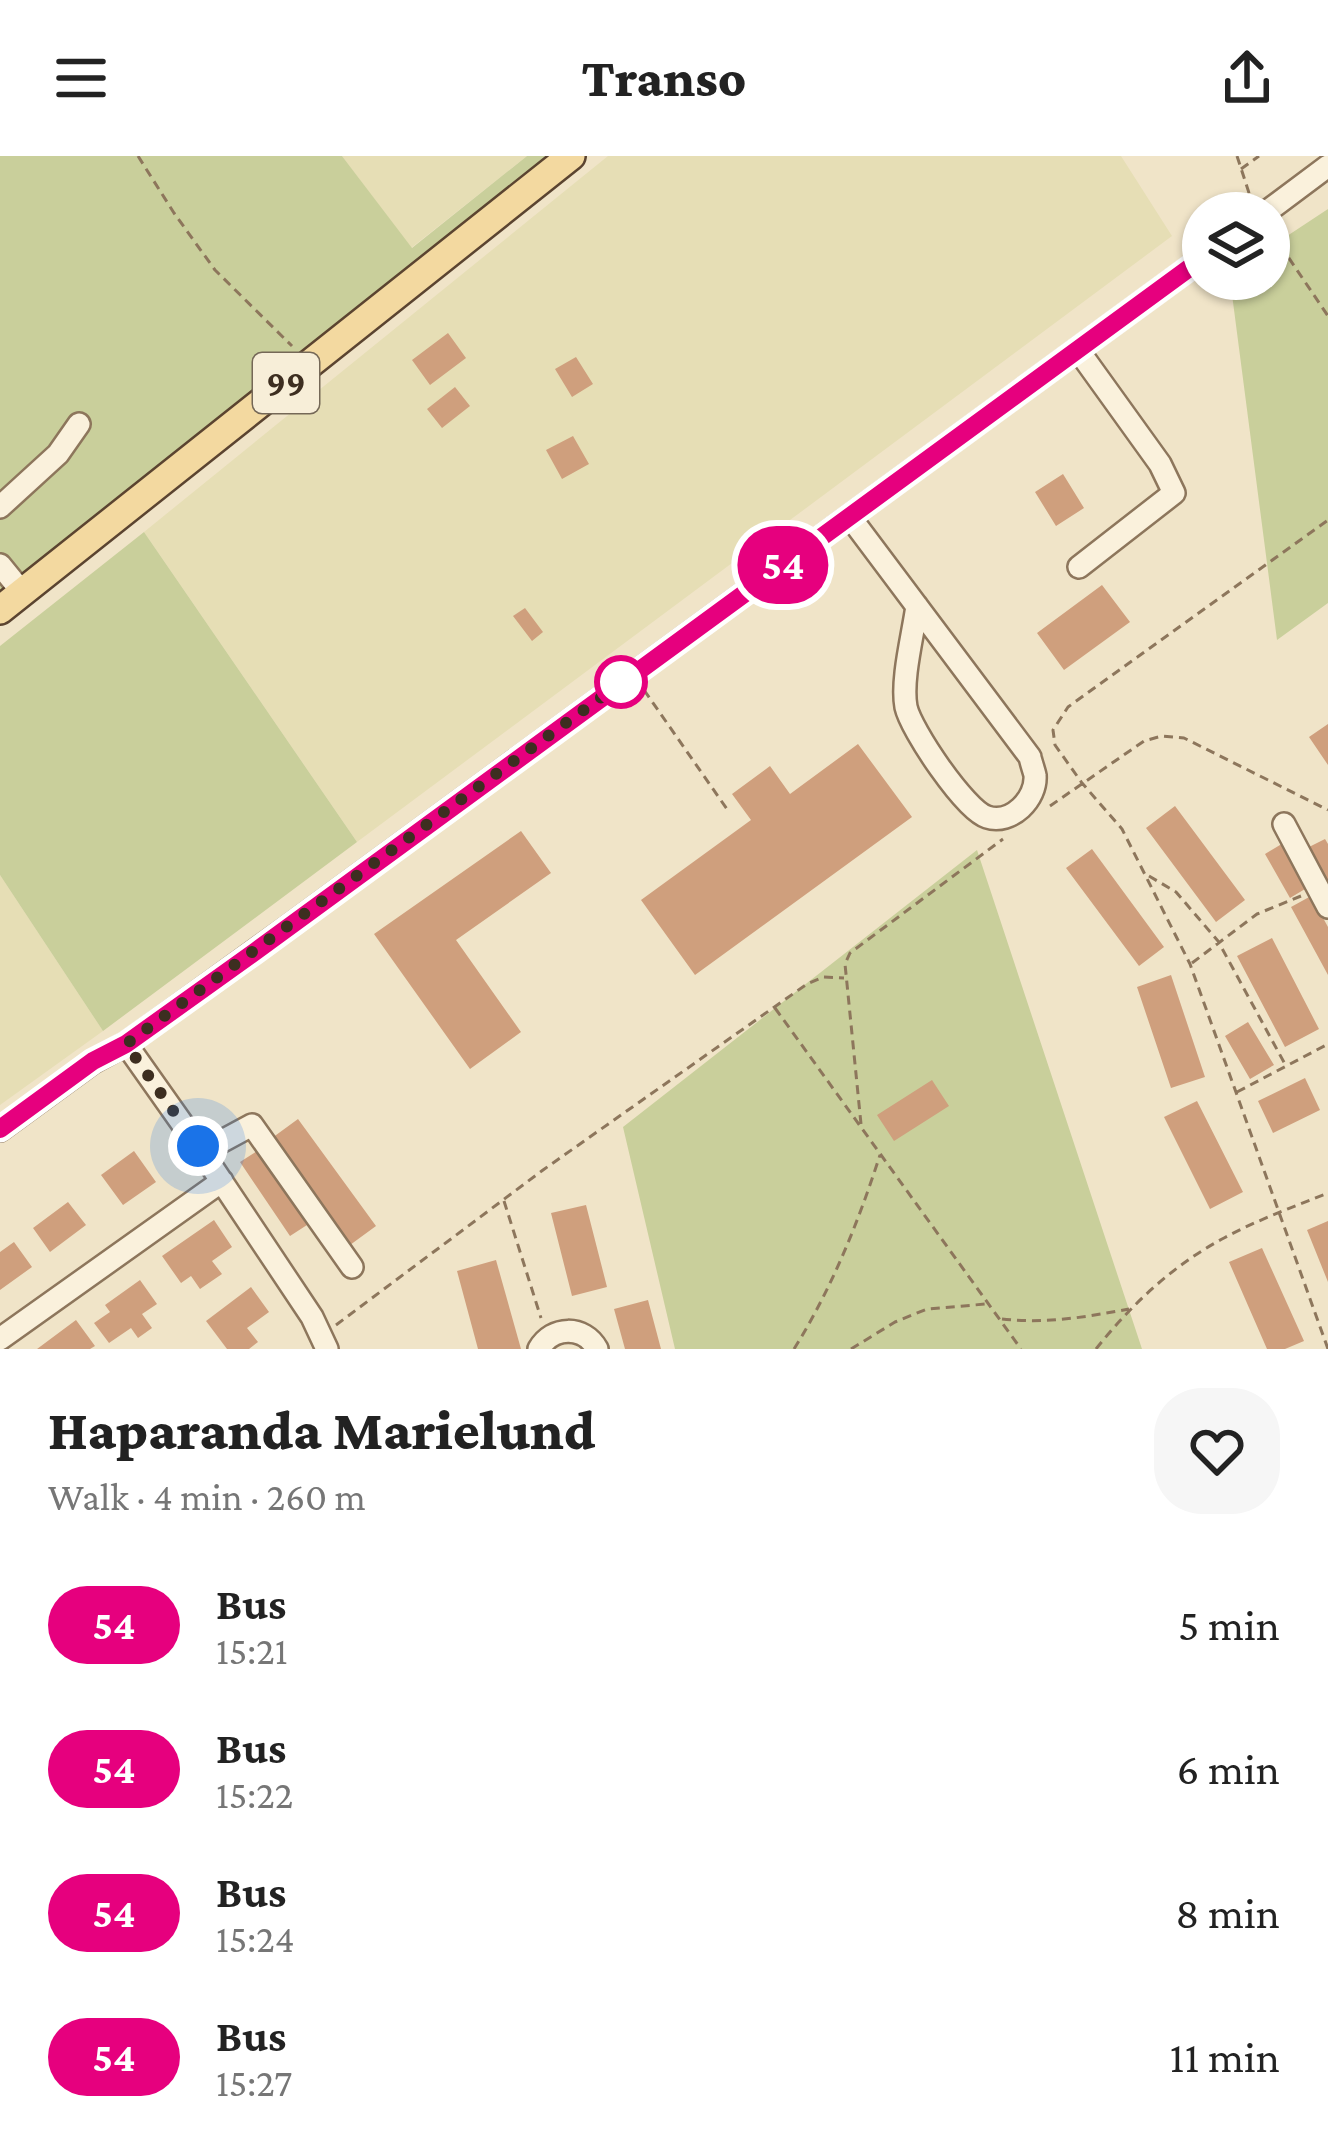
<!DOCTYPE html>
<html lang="en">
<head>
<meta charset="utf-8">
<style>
  body { margin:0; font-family:"Crimson Pro",serif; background:#f6f6f6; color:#222; height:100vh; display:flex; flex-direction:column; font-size:45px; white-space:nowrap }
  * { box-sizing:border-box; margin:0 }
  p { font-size:39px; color:#767676 }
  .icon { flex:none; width:66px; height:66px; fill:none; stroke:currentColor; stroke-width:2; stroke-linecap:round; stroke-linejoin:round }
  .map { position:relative; height:1193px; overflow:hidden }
  .panel { display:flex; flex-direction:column; background:#fff; flex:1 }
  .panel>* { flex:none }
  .badge { padding:0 24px; border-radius:39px; font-size:42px; line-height:78px }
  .buttons { position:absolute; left:1182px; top:36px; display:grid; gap:24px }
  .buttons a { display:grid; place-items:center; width:108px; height:108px; border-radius:50%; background:#fff; box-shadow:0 3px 9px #0004; font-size:60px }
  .you { position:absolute; width:60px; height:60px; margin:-30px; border:9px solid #fff; border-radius:50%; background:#1a73e8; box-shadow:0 0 0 18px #1a73e833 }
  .map>.badge { position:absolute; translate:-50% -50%; box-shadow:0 0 0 6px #fff }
  .round { display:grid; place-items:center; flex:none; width:126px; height:126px; border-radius:48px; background:#f6f6f6 }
  .headline { display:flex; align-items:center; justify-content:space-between; height:204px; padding:0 48px }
  h1 { font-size:57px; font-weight:800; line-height:90px }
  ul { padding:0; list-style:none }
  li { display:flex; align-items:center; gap:36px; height:144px; padding:0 48px }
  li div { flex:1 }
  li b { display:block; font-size:45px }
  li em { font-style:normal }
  li .badge { min-width:132px; font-weight:700; text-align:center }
  header { display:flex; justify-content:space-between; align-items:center; height:156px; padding:0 48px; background:#fff; font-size:54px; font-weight:800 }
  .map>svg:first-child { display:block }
  .farmland { fill:#e6deb5 }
  .green { fill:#c9cf9b }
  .building { fill:#cf9f7d }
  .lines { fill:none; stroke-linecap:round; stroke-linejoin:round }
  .minor-casing { stroke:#8d765c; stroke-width:26 }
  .major-casing { stroke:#5b4430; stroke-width:32 }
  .path { stroke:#8d765c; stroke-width:3; stroke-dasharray:9 6; stroke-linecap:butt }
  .minor { stroke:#faf1dc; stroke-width:21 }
  .major { stroke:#f3d9a0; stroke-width:27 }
  .line-casing { stroke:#fff; stroke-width:27 }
  .line { stroke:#e6007e; stroke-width:18 }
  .walk { stroke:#3d2e20; stroke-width:12; stroke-dasharray:0 21.6 }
  .stop-dot { fill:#fff; stroke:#e6007e; stroke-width:6 }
  .labels { text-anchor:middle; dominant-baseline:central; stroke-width:9; stroke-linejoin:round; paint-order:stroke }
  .shield { fill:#f7eed8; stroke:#756857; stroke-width:3 }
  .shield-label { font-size:36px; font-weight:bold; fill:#3d2e20 }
</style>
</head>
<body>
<header><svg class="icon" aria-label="menu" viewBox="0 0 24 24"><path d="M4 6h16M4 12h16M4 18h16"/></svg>Transo<svg class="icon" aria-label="share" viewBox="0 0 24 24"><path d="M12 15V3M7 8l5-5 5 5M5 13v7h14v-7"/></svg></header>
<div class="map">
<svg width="1328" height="1193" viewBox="0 0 1328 1193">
  <rect width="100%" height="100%" fill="#f0e4c8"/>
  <path class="farmland" d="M342,0H527L411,92Z
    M608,0H1121L1172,80L357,686L144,376Z
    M0,719L103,875L0,949Z"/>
  <path class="green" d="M0,0H342L412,92L527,0H549L0,439Z
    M1328,53V447L1277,484L1230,123H1269V92Z
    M144,376L357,686L103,875L0,719V490Z
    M977,694L1142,1193H675L623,971Z"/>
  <path class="building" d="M448,177L466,202L430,229L412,204Z
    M576,201L593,228L572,241L555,213Z
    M455,231L470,250L442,272L427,253Z
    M573,280L589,308L562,323L546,294Z
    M1063,318L1084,352L1056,370L1035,336Z
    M1102,429L1130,466L1064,514L1037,477Z
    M525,452L543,476L532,485L513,460Z
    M1328,568V609L1309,581Z
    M858,588L912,661L695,819L641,744L751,664L732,638L770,610L790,638Z
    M1175,650L1245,744L1216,766L1146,672Z
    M521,675L551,717L456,784L521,876L470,913L374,778Z
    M1325,683L1328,688V736L1305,693Z
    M1285,686L1310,730L1290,742L1265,698Z
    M1092,693L1164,791L1139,810L1066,712Z
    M1311,740L1328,771V819L1291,751Z
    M1272,782L1319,873L1285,891L1237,800Z
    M1171,819L1205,921L1171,932L1137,831Z
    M1248,866L1274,909L1250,923L1225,880Z
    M1305,922L1320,954L1273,977L1258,945Z
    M932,924L949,950L894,985L877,959Z
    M1197,945L1243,1036L1210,1053L1164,961Z
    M298,963L376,1070L350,1089L272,982Z
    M134,995L156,1026L123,1049L101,1019Z
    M257,995L307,1069L290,1080L240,1006Z
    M68,1046L86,1069L50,1096L33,1072Z
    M586,1049L607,1131L572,1140L551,1057Z
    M214,1064L232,1091L212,1105L222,1118L200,1133L191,1120L181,1127L162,1100Z
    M1328,1065V1126L1307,1074Z
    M14,1086L32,1111L0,1134V1096Z
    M1262,1092L1304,1185L1285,1193H1267L1229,1106Z
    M496,1104L521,1193H478L457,1115Z
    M140,1124L157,1148L142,1158L152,1172L138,1182L131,1172L109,1187L94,1167L110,1156L105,1149Z
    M251,1131L269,1156L247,1172L258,1186L249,1193H227L206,1165Z
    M648,1144L661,1193H625L614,1153Z
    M76,1164L95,1190L90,1193H37Z"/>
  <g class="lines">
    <defs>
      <path id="minor" d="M1265,57L1328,10
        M1078,194L1160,308L1174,337L1079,411
        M0,351L58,298L79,268
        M850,361L1030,601C1030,603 1035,618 1035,619C1037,643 1011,669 987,661C965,654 911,574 906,551C901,524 913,479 917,450
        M0,409L22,436
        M1284,668L1328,751
        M126,888L198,990L312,1161L327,1193
        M0,974L93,906L126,888L288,771L1203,102
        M202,996L252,969L352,1111
        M0,1183L222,1025
        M539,1193C552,1170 584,1169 597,1193"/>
      <path id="major" d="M0,454L571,0"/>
    </defs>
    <use href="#minor" class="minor-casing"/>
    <use href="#major" class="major-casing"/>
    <path class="path" d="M138,0L174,57L215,114L292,190
      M1237,0L1250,40
      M1241,13L1259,0
      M1272,77L1328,160
      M644,534L729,656
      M1050,650L1144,585L1162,580L1184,582L1328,654
      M1149,720L1176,736L1218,785L1286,910
      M1192,807L1257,758L1301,740
      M775,852L1021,1193
      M1237,936L1328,888
      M861,968L845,808L850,797L1003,683
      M504,1045L541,1162
      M1002,1163C1046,1168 1086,1161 1129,1153
      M336,1169L543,1014L807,828L823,821L844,822
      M794,1193C832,1132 858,1067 880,999
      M851,1193L895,1166L927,1153L986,1148
      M1096,1193C1131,1149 1173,1109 1224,1082C1257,1064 1293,1051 1328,1037
      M1328,1193L1190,808L1122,673L1082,627L1055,589L1053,574L1068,551L1328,364"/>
    <use href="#minor" class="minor"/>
    <use href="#major" class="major"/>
  </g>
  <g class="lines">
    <defs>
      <path id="line" d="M0,973L93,905L126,888L256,795L1203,102"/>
    </defs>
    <use href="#line" class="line-casing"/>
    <use href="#line" class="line"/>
    <path class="walk" d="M198,990L126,888L633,518L621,526"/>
  </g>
  <circle class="stop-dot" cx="621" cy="526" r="24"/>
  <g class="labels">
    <rect class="shield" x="253" y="197" width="66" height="60" rx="9"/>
    <g class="shield-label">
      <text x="286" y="227">99</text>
    </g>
  </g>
</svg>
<div class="buttons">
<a><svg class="icon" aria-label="layers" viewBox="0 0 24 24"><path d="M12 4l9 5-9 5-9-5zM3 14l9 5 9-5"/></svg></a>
</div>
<div class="you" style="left:198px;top:990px"></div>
<b class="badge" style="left:783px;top:409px;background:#e6007e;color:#fff">54</b>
</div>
<section class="panel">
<div class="headline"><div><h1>Haparanda Marielund</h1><p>Walk · 4 min · 260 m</p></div><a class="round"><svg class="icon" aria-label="heart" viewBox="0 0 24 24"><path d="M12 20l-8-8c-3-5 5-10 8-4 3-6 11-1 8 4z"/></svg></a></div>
<ul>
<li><span class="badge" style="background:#e6007e;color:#fff">54</span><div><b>Bus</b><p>15:21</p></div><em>5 min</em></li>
<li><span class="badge" style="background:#e6007e;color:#fff">54</span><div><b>Bus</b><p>15:22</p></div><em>6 min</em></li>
<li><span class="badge" style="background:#e6007e;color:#fff">54</span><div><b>Bus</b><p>15:24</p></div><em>8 min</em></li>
<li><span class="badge" style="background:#e6007e;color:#fff">54</span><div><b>Bus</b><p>15:27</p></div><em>11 min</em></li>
</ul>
</section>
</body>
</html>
